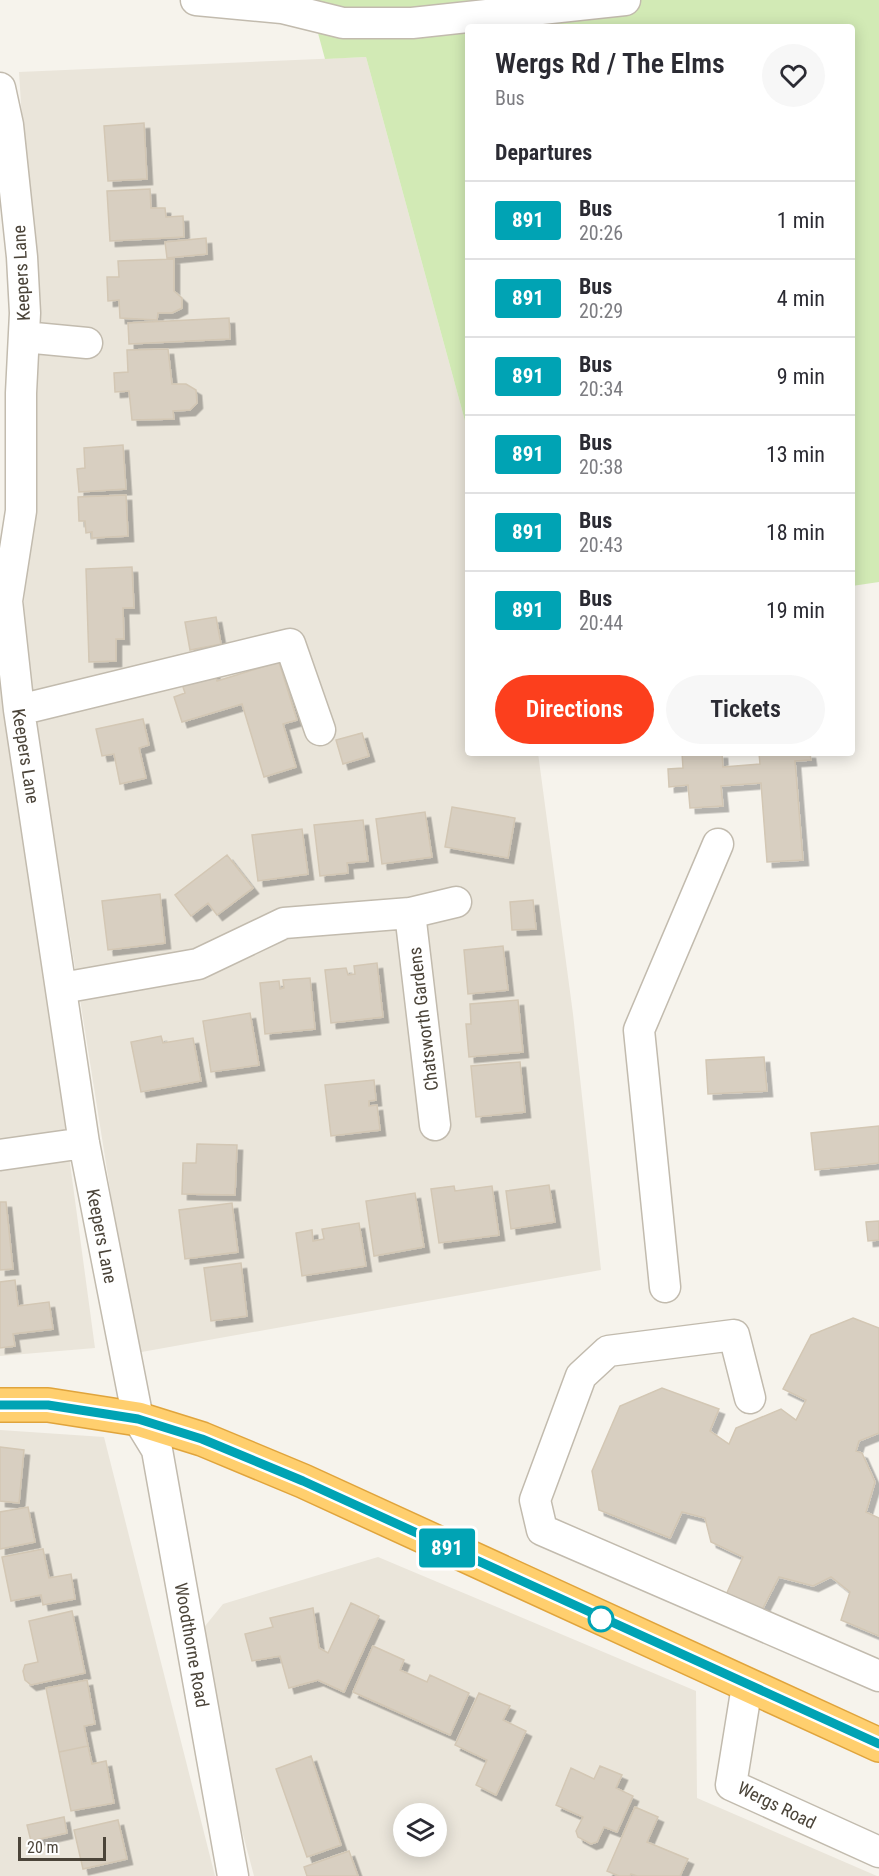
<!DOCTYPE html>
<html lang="en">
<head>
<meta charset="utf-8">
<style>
  body { margin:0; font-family:"Roboto Condensed",sans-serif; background:#f7f7f7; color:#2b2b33; height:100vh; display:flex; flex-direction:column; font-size:22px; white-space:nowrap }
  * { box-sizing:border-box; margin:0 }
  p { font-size:20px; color:#7c7c81 }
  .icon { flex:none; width:33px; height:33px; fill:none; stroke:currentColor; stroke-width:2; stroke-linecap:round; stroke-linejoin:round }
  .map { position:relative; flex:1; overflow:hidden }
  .details { position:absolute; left:465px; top:24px; width:390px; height:732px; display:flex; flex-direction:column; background:#fff; border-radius:6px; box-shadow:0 3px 15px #0003 }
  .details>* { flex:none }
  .badge { padding:0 12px; border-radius:4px; font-size:21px; line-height:39px }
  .fabs { position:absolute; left:393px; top:1803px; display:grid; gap:12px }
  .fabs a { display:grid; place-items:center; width:54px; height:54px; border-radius:50%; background:#fff; box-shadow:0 3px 15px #0003; font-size:30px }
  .scale { position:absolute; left:18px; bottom:15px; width:88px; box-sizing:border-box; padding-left:6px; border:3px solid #4b4439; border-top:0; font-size:16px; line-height:21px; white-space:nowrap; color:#4b4439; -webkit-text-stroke:4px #fff; paint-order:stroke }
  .map>.badge { position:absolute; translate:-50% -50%; box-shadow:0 0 0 3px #fff }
  h2 { padding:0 30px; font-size:22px; line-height:54px }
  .round { display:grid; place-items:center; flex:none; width:63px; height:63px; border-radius:32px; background:#f7f7f7 }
  .summary { display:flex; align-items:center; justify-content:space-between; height:102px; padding:0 30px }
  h1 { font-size:28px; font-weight:600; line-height:45px }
  .button { display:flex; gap:12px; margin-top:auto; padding:12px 30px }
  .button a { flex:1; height:69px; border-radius:36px; background:#fc3f1d; color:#fff; font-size:24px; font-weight:600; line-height:69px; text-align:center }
  .button a+a { background:#f7f7f7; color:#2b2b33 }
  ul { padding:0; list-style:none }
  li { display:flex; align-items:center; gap:18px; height:78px; padding:0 30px; border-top:2px solid #e1e1e2 }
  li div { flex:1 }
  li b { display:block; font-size:22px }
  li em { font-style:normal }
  li .badge { min-width:66px; font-weight:700; text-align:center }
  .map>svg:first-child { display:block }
  .residential { fill:#eae5da; fill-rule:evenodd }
  .green { fill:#d2eab5 }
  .building { fill:#d8cfc1; stroke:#d3c7b4; stroke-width:1.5; filter:url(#shadow) }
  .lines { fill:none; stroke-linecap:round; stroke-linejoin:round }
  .minor-casing { stroke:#c2bbae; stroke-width:33 }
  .highway-casing { stroke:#e0a43c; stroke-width:36 }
  .minor { stroke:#fff; stroke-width:30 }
  .highway { stroke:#ffcf6e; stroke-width:33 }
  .line-casing { stroke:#fff; stroke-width:14 }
  .line { stroke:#00a3b4; stroke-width:9 }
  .stop-dot { fill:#fff; stroke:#00a3b4; stroke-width:3 }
  .labels { text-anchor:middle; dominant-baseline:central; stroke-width:6; stroke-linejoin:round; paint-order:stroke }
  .street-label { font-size:18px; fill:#4b4439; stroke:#fff }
</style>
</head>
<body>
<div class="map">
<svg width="879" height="1876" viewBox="0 0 879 1876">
  <defs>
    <filter id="shadow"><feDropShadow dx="5.5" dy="5.5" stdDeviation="0" flood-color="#0004"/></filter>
  </defs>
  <rect width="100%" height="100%" fill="#f6f3ec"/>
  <path class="residential" d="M366,57L468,432V753H538L573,1014L601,1270L136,1353L22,633L27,556L34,310L19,72Z
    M0,646L95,1348L0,1356Z
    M0,1430L104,1437L215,1876H0Z
    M378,1557L696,1691L697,1798L877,1876H254L192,1642L223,1604ZM404,1814H436V1846H404Z"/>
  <path class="green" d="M309,0H879V582L852,586V27H468V432L366,57L325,59Z"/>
  <path class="building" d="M144,123L147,179L108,181L104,126Z
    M150,189L151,208H165L166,217L183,216L184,237L110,241L107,191Z
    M206,238L207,254L167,258L165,242Z
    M174,259V291L182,298V308L172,313H158L157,320L120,318L119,300L108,301L107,277H119L118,261Z
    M229,318L230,339L129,344L128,323Z
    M168,349L172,384H186L196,390L197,403L190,410L173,411L174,419L132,420L129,391L115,392L114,373L128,372L127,350Z
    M123,445L126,489L79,492L77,469L85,468L84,448Z
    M126,495L128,536L92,538V532L86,533L85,521H79L78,497Z
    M132,567L134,608H123L124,639H116V661L89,662L86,569Z
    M216,617L221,644L190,650L185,622Z
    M279,662L297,720L283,724L296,767L264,777L242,704L182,722L174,697L185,693L180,678L213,669L217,681Z
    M143,719L149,745L139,748L146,778L120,784L114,754L102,756L96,729Z
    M362,733L369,756L343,764L336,740Z
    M682,753H722L723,767L760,764L759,753H810L811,760L795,761L803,860L767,862L761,783L721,786L723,806L690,808L688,785L669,787L668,769L683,768Z
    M452,807L515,818L508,858L445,847Z
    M425,812L432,857L382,864L376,819Z
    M363,820L368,861L347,863L348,873L320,876L314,825Z
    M302,829L308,874L258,881L252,835Z
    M227,855L253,888L217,915L208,903L191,916L175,895Z
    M160,894L165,943L108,950L102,901Z
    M533,900L536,929L512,930L510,902Z
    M503,946L508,990L468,994L464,950Z
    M377,963L383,1017L331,1023L325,970L346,968L348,975L355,974L354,966Z
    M310,978L315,1029L265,1034L260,983L279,981L280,989L284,988L283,980Z
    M518,1000L523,1052L469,1057L466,1024H471L470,1004Z
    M250,1013L259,1065L211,1072L203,1021Z
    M161,1036L163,1043L193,1038L201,1081L141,1092L131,1042Z
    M764,1057L767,1091L708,1094L706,1060Z
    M520,1062L525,1112L476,1117L471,1066Z
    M374,1080L376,1100L369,1101V1106L377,1105L380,1130L331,1136L325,1085Z
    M879,1126V1163L815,1170L811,1133Z
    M197,1144L237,1145L235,1195L182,1194L183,1163H196Z
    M549,1185L555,1222L511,1229L506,1191Z
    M454,1186L455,1191L492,1186L499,1235L439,1243L431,1189Z
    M415,1193L424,1247L374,1256L366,1201Z
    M0,1202H6L13,1269L0,1270Z
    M232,1203L238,1252L185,1259L179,1210Z
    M879,1221V1240L868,1241L866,1222Z
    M359,1223L366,1266L302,1276L296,1233L312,1230L313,1241L324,1239L322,1229Z
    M241,1263L247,1316L211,1321L204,1268Z
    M15,1280L18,1306L49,1302L53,1329L13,1334L15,1346L0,1348V1282Z
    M853,1318L879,1328V1433L859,1441L856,1451L862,1453L875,1482L866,1512L879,1518V1636L841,1620L850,1592L831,1577L813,1586L779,1577L762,1610L725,1597L743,1557L711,1542L705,1518L682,1512L670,1538L599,1510L592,1471L620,1406L662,1388L719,1409L710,1431L729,1444L736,1428L781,1409L796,1420L806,1400L783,1389L811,1335Z
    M0,1447L24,1450L19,1503L0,1501Z
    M28,1507L35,1542L0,1549V1512Z
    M43,1549L49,1578L71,1574L75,1599L43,1605L41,1595L11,1601L2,1557Z
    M351,1603L379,1616L344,1692L318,1680L289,1688L280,1656L252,1661L245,1634L273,1627L270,1618L313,1608L319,1648L328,1653Z
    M72,1611L85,1673L31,1685L25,1680L23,1671L25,1665L38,1662L29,1621Z
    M373,1646L404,1660L400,1670L427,1682L430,1675L469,1693L450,1735L353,1692Z
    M87,1680L95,1724L84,1726L88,1746L59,1752L46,1688Z
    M479,1693L510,1706L503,1720L526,1731L496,1795L476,1785L487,1760L455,1745Z
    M88,1746L92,1764L106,1761L114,1803L71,1811L59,1752Z
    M311,1756L341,1845L307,1857L276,1769Z
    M600,1766L622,1775L616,1788L633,1796L617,1832L604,1827L597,1842L591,1844L578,1837L576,1831L583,1817L556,1805L571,1768L594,1779Z
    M635,1807L658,1817L647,1842L688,1859L680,1876H637L631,1874L630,1876H619L607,1871Z
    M64,1817L67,1833L31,1841L27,1825Z
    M118,1820L127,1859L83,1869L74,1830Z
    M349,1851L358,1876H307L304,1867Z"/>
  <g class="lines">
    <defs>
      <path id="minor" d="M196,0L282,8L343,23H412L625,0
        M0,88L8,125L22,257L25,313L21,393V511L7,601L19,710L84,1143L138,1419L157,1450L233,1876
        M24,337L87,343
        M19,710L290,644L320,730
        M410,913L435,1125
        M62,988L198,964L284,923L410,913L456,902
        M0,1155L84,1143
        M665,1287L639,1030L718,844
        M750,1398L734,1335L608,1351L581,1376L535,1500L542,1530L879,1676
        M747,1686L731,1785L879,1852"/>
      <path id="highway" d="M0,1405H48L138,1419L202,1439L303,1481L879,1745"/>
    </defs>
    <use href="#minor" class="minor-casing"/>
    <use href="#highway" class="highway-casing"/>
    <use href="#minor" class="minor"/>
    <use href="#highway" class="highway"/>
  </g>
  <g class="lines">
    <defs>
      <path id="line" d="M0,1405H48L138,1419L202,1439L303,1481L879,1744"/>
    </defs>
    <use href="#line" class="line-casing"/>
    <use href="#line" class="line"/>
  </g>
  <circle class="stop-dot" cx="601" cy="1619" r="12"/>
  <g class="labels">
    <g class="street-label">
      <text transform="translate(21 273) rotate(-93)">Keepers Lane</text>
      <text transform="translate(26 756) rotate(81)">Keepers Lane</text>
      <text transform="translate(423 1019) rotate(-97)">Chatsworth Gardens</text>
      <text transform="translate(102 1236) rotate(79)">Keepers Lane</text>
      <text transform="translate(192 1645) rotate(80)">Woodthorne Road</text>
      <text transform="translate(777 1805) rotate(26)">Wergs Road</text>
    </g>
  </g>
</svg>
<div class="fabs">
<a><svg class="icon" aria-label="layers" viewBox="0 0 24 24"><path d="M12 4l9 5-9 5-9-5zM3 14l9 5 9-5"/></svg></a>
</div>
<div class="scale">20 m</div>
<b class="badge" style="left:447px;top:1548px;background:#00a3b4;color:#fff">891</b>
<section class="details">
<div class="summary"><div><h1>Wergs Rd / The Elms</h1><p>Bus</p></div><a class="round"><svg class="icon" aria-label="heart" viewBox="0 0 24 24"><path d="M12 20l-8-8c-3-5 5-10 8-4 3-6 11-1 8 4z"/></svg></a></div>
<h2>Departures</h2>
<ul>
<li><span class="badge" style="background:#00a3b4;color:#fff">891</span><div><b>Bus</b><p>20:26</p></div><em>1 min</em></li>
<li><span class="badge" style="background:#00a3b4;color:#fff">891</span><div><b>Bus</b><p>20:29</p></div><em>4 min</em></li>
<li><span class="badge" style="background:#00a3b4;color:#fff">891</span><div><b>Bus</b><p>20:34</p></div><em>9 min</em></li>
<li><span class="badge" style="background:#00a3b4;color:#fff">891</span><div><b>Bus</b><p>20:38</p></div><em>13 min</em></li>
<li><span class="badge" style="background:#00a3b4;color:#fff">891</span><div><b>Bus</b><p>20:43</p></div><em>18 min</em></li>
<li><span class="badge" style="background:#00a3b4;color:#fff">891</span><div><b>Bus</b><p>20:44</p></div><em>19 min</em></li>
</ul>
<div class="button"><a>Directions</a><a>Tickets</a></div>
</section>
</div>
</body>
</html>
